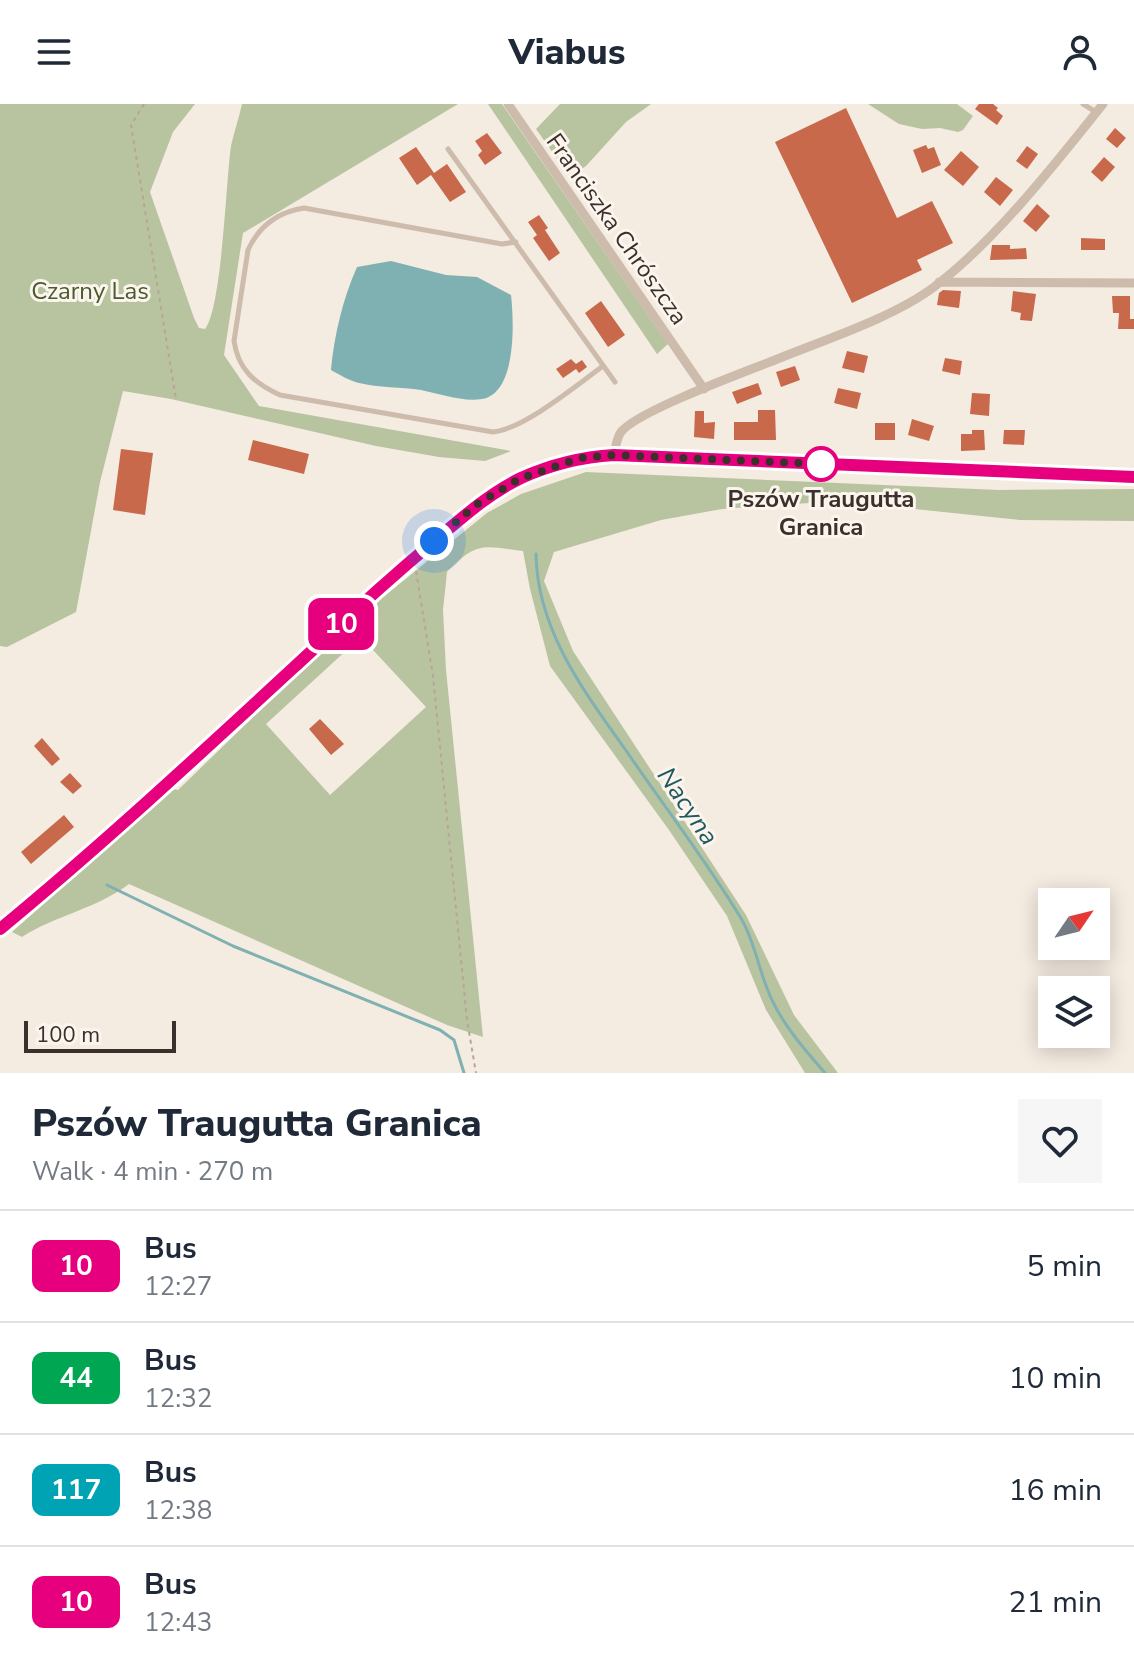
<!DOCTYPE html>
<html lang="en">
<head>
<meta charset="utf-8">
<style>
  body { margin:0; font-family:"Nunito Sans",sans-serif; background:#f6f6f7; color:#1f2937; height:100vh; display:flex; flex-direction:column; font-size:30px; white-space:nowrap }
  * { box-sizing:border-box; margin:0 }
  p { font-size:26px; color:#747a83 }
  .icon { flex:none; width:44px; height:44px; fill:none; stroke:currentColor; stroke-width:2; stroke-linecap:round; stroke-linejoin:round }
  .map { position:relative; height:969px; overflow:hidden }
  .side { display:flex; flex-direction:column; background:#fff; flex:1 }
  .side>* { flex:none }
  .badge { padding:0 16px; border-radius:12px; font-size:28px; line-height:52px }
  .needle { width:52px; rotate:55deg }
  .tools { position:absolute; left:1038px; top:784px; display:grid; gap:16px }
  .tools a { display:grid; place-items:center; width:72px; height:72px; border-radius:0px; background:#fff; box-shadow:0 4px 20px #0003; font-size:40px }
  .scale { position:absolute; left:24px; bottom:20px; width:152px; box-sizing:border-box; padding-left:8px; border:4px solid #3b302b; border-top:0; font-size:22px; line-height:28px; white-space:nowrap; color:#3b302b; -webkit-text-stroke:6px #fbf5ee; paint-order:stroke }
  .you { position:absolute; width:40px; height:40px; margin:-20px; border:6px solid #fff; border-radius:50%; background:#1a73e8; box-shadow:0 0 0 12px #1a73e833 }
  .map>.badge { position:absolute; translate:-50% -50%; box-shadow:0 0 0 4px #fff }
  .round { display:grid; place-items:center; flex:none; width:84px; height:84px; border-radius:0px; background:#f6f6f7 }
  .head { display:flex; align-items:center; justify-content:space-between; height:136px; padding:0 32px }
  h1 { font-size:38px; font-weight:800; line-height:60px }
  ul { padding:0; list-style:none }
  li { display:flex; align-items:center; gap:24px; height:112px; padding:0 32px; border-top:2px solid #e0e1e3 }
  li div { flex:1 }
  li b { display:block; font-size:30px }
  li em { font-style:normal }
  li .badge { min-width:88px; font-weight:700; text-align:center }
  header { display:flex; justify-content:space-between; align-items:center; height:104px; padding:0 32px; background:#fff; font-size:36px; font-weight:800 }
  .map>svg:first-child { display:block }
  .green { fill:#b8c4a0; fill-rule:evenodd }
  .water { fill:#7fb0b2 }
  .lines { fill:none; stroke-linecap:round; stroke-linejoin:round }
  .stream { stroke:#7fb0b2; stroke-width:3 }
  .building { fill:#c8694b }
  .path { stroke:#b9a596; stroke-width:2; stroke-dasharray:4 4; stroke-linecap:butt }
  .service { stroke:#cdbbac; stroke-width:5 }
  .minor { stroke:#cdbbac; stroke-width:9 }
  .tertiary { stroke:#cdbbac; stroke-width:12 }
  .line-casing { stroke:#fff; stroke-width:18 }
  .line { stroke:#e6007e; stroke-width:12 }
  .walk { stroke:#3b302b; stroke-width:8; stroke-dasharray:0 14.4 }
  .stop-dot { fill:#fff; stroke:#e6007e; stroke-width:4 }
  .labels { text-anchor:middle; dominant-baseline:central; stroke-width:6; stroke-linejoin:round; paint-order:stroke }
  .street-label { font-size:24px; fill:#3b302b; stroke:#fbf5ee }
  .park-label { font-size:24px; fill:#4a5a2e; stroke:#fbf5ee }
  .stop-label { font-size:24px; font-weight:bold; fill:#3b302b; stroke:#fbf5ee }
  .water-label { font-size:26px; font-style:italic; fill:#1f5a5e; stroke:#fbf5ee }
</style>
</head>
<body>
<header><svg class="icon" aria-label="menu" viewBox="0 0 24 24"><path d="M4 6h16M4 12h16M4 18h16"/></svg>Viabus<svg class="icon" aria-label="person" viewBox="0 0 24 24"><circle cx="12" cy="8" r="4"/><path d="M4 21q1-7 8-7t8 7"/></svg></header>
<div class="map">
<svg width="1134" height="969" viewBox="0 0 1134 969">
  <rect width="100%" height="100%" fill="#f4ebe1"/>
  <path class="green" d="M0,0H195L173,28L150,88L194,214L199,224L205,225C222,204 226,77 231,42C234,28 239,14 242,0H458L243,129L224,251L259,302L511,347L485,357L439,353L376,342L171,295L123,287L100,378L76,508L7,543L0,542Z
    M488,0H502L668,240L657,250Z
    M560,0H651L626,18L586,62L570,73L536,25Z
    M868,0H957L973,12L963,26L958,28L940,24L922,25L899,20Z
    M586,368L999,386L1134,385V417L1020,416L838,397L722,405L661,416L554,448L544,477L573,547L746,811L794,911L838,969H805L766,906L727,812L669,726L550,562L530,485L523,447C483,442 477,437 447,468L443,506L446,566L483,933L447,921L129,780C96,805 56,811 22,833L12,828L173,685L178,686L345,524L487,409L521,390ZM361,533L426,603L330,691L266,620Z"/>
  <path class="water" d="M391,157L446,171L477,173L511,191C514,218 517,289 482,295C462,298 441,290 421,286C401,283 379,284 359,279C350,277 340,271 331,266C334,232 343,194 357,163Z"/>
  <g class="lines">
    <path class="stream" d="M536,450C537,525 583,586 625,645C663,701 708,759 742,816C754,837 758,862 767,884C778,915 803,944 825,969
      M107,781L233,842L440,926L454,936L464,969"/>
  </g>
  <path class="building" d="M979,0H993L998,4L996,6L1003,12L997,21L975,5Z
    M846,4L897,114L932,97L953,139L917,156L922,166L852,199L775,38Z
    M1115,24L1126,34L1117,44L1106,35Z
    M487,29L502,49L485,61L478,51L482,47L475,37Z
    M926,41L928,45L934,43L941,61L922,69L913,46Z
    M1027,42L1038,50L1027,65L1016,57Z
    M416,43L434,69L447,60L466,88L450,98L431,71L417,81L399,54Z
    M961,47L979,63L963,82L944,66Z
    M1104,53L1115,63L1102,78L1091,68Z
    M996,73L1013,86L1000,102L984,88Z
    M1037,100L1050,112L1036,128L1023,117Z
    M539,111L548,124L545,126L560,149L549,157L533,134L537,131L528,118Z
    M1081,134L1105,135V146H1081Z
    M992,141H1010V145L1026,144L1027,155L990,156Z
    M943,186L961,187L959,204L937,201L939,189Z
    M1013,187L1036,190L1032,217L1020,216L1021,209L1011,207Z
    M1112,192H1130V215H1134V225H1118L1119,209H1113Z
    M601,197L625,231L608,243L585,209Z
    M847,247L868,252L864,269L842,264Z
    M945,254L962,257L960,271L942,267Z
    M571,255L576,260L582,256L587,263L579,269L576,265L563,274L556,265Z
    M795,262L800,276L781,283L776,268Z
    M758,279L762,290L737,300L732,288Z
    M838,284L861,289L857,305L834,299Z
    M972,289L990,290L989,312L970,310Z
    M758,306H775L776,336H734V318H758Z
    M695,307H704V319L715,318L714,335L694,333Z
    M912,315L934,322L929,337L908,331Z
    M875,319H895V336H875Z
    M972,326H984L985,346L961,347V330H972Z
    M1004,326H1025L1024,341L1003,340Z
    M253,336L309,350L304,370L248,356Z
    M121,345L153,349L145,411L113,406Z
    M320,615L344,640L331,651L309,625Z
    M42,634L60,655L52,662L34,642Z
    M70,669L82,682L73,690L60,678Z
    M64,711L74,723L31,760L21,748Z"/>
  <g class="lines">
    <path class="path" d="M144,0L131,21L176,295
      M416,467L433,572L467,916L476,969"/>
    <path class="service" d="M1083,0L1096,8
      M448,45L615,278
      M516,138L502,140L304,104C278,108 259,122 248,146L234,237C238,265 254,279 280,291L493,328C524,325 577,281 603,262"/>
    <path class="minor" d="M508,0L704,285
      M939,178L1134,179
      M614,351C616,343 616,335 621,328C637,307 750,266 780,254C827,235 894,213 934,183C995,137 1056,59 1103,0"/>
    <path class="tertiary" d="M0,825C106,737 206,644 307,551C373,490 438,422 516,377C546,360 580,353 614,351L1134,373"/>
  </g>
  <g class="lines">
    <defs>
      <path id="line" d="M0,825C109,735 213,638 316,543C356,505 396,469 438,434C464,412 490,389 521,374C552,360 581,353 614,351L1134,373"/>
    </defs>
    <use href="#line" class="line-casing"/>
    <use href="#line" class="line"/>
    <path class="walk" d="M434,437L476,401L519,375L580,354L614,351L821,360"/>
  </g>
  <circle class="stop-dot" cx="821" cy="360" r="16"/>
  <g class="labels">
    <g class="street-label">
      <text transform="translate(617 125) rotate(55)">Franciszka Chrószcza</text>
    </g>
    <g class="park-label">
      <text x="90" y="187">Czarny Las</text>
    </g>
    <g class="stop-label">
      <text x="821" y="395">Pszów Traugutta<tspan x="821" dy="28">Granica</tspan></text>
    </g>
    <g class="water-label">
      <text transform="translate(688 702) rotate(56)">Nacyna</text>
    </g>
  </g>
</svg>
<div class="tools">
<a><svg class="needle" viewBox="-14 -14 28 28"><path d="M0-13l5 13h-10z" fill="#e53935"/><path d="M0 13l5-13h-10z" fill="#747a83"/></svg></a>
<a><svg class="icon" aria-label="layers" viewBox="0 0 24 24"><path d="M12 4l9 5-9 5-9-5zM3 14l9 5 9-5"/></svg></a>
</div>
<div class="scale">100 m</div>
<div class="you" style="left:434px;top:437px"></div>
<b class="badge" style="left:341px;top:520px;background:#e6007e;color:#fff">10</b>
</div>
<section class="side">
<div class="head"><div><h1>Pszów Traugutta Granica</h1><p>Walk · 4 min · 270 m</p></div><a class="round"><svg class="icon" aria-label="heart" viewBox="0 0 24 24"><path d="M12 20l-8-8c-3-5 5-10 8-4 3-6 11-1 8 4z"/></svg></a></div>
<ul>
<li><span class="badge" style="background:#e6007e;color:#fff">10</span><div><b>Bus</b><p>12:27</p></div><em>5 min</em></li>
<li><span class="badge" style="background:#00a651;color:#fff">44</span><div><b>Bus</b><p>12:32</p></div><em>10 min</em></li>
<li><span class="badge" style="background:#00a3b4;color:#fff">117</span><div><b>Bus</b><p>12:38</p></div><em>16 min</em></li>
<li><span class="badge" style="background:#e6007e;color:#fff">10</span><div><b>Bus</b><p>12:43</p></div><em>21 min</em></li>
</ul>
</section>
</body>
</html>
